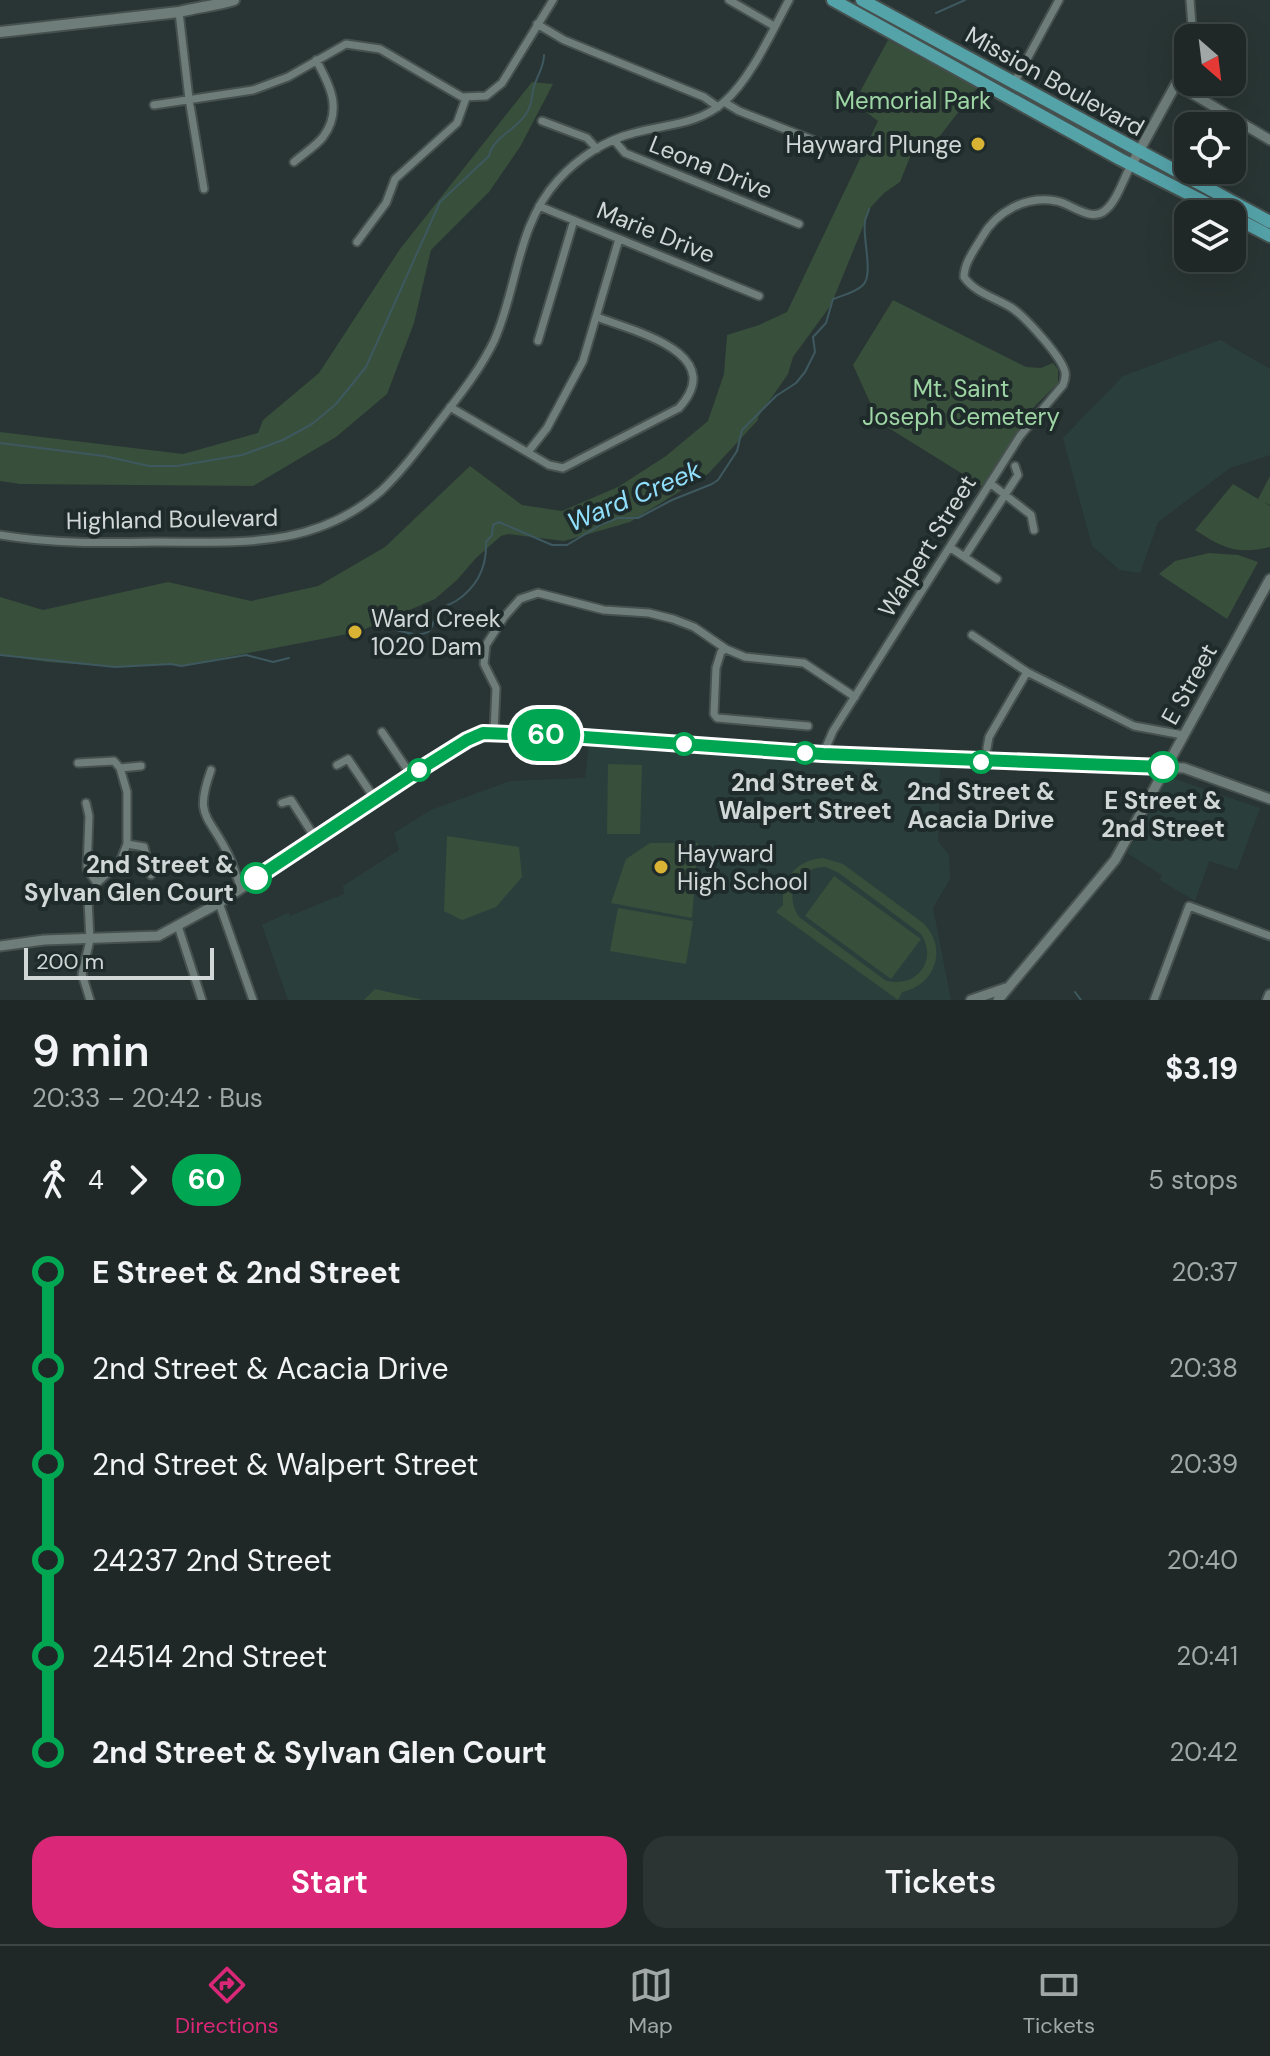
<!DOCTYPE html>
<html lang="en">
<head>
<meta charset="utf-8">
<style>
  body { margin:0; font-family:"DM Sans",sans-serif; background:#2c3433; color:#f1f3f6; height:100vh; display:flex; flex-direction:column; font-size:30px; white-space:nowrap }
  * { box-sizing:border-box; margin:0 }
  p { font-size:26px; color:#a1a6a7 }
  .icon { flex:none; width:44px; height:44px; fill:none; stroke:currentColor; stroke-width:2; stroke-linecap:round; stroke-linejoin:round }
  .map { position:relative; height:1000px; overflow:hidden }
  .details { display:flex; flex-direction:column; background:#1f2827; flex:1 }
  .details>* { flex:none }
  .badge { padding:0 16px; border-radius:26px; font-size:28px; line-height:52px }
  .needle { width:52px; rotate:152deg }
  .buttons { position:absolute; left:1174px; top:24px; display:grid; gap:16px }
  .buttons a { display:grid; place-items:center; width:72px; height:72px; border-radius:16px; background:#1f2827; box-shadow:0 8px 32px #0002,0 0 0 2px #3c4444; font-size:40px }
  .scale { position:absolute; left:24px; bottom:20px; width:190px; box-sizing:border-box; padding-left:8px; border:4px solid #d0d7d6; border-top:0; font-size:22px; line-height:28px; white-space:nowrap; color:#d0d7d6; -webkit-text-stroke:6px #1f2b2a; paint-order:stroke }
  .map>.badge { position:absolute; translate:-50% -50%; box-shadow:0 0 0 4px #fff }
  .legs { display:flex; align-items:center; gap:12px; height:88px; padding:0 32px; font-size:26px }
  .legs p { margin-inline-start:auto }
  .summary { display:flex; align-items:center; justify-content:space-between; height:136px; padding:0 32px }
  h1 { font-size:44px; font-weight:600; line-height:60px }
  .button { display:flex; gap:16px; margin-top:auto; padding:16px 32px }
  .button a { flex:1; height:92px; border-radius:24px; background:#db2777; color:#fff; font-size:32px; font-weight:600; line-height:92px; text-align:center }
  .button a+a { background:#2c3433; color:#f1f3f6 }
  ul { padding:0 32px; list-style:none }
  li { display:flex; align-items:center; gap:28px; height:96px; font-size:30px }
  li i { display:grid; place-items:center; width:12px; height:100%; margin:0 10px; background:currentColor }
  li i::after { content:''; width:20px; height:20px; margin:-10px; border:6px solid; border-radius:50%; background:#1f2827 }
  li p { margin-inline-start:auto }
  li:first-child i { background:linear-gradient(#0000 50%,currentColor 0) }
  li:last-child i { background:linear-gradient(currentColor 50%,#0000 0) }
  .dock { display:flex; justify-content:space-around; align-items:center; height:112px; border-top:2px solid #3c4444; background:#1f2827; font-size:22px; color:#a1a6a7 }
  .dock a { display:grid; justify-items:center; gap:4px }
  .dock .selected { color:#db2777 }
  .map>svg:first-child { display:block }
  .built { fill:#2a3f3c }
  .green { fill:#384f3b; fill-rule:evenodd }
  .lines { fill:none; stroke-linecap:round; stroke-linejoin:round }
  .stream { stroke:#3e585f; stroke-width:2 }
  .minor-casing { stroke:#46514f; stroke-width:11 }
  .tertiary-casing { stroke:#46514f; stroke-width:13 }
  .secondary-casing { stroke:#46514f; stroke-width:14 }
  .primary-casing { stroke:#46514f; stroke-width:16 }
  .minor { stroke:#6e7d7a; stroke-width:7 }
  .tertiary { stroke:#6e7d7a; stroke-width:9 }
  .secondary { stroke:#6e7d7a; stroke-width:10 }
  .primary { stroke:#54a3a9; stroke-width:12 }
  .line-1-casing { stroke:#fff; stroke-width:18 }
  .line-1 { stroke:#00a651; stroke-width:12 }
  .poi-dot { fill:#d9b334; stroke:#1f2b2a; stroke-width:3 }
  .stop-1-dot { fill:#fff; stroke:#00a651; stroke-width:4 }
  .labels { text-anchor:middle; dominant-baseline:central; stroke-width:8; stroke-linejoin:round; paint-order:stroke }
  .street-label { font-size:24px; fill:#d0d7d6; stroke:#1f2b2a }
  .park-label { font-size:24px; fill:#9ed5a4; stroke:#1f2b2a }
  .poi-label { font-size:24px; fill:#d0d7d6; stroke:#1f2b2a; text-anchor:start }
  .stop-label { font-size:24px; font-weight:bold; fill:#d0d7d6; stroke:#1f2b2a }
  .water-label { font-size:26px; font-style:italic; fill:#90dffc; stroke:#1f2b2a }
</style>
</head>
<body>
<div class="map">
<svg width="1270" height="1000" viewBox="0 0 1270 1000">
  <rect width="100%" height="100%" fill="#293534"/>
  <path class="built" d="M1220,340L1270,369V455L1230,468L1158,522L1140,573L1120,570L1092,546L1063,438L1123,376Z
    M589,746L940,767L938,841L949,855L950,879L933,908L951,1000H288L262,925L289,912L290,916L344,894L343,886L399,850L394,833L431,810L510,781L585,778Z
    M1169,777L1260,808L1237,870L1209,861L1195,901L1160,880L1162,875L1127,853Z"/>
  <path class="green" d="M888,40L977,88L929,150L910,149V157L900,182L884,193L871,207L831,305L793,357L788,374L758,417V420L708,474L630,522L564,541L508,534L501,536L476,558L457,580L435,599L358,632L181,666L171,664L115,667L48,662L0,655V597L43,610L168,582L251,601L318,586L385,547L470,466L522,505L562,511L618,487L666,456L708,421L724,374L727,335L759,325L787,312L878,121L854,103Z
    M532,82L553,84L520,147L489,192L431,250L414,323L387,394L336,437L253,486L20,484L0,481V432L183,454L258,433L263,420L319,373L400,249Z
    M893,300L1026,367L1041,368L1053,363L1058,369V383L1033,408L982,486L879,422L853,365Z
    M1270,476V505L1264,502L1270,506V547C1236,555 1223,548 1195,530L1233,484L1258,499Z
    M1209,553L1238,555L1258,562L1227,619L1159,574L1175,561Z
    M608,764L642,765L640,834H607Z
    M447,836L519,847L522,877L496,907L462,920L444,911Z
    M650,843H698L692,918L611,903L626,859Z
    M823,858L843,864L923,923C948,947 936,985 902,992L898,1000L776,912L783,905C781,879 796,860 823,858ZM826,867L839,873L921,934C939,961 915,990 885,980L799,917C783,893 798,867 826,867Z
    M834,876L921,939L891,979L805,916Z
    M618,908L693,921L686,964L610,951Z
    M375,989L419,999L421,1000H364Z"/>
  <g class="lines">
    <path class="stream" d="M936,13L965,0
      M0,443L104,456L149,466H177L242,455L283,440L312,424L336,404L366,367L440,202L489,156C493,137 516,130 526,114C532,105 531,101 533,91C535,78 544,69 544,55
      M396,630C405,632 419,637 428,632C435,627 432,616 440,610C444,606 451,604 456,601C477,587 487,567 486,542L492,535L493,525L499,522L552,545H567L602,524L618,518H638L672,500L712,484L718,480L737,451L742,430L776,396L796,383L805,372L815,352L813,337L826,323L833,299C843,295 855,293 863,285C874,275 862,237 865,221C866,217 868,213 869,209
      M0,655L115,667L171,664L181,666L246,655L273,662L289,658
      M1075,992L1081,1000"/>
    <defs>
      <path id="minor" d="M729,0L774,26
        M1190,0L1193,38
        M179,12L189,99L204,189
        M537,24L564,40L704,97L718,107
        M1014,83L1059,0
        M1176,84L1188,59
        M724,102L739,111L828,146
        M154,105L253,90L288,77L346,44L380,49L462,97L486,96L502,83L553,0
        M542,121L587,138L597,149
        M614,140L625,153L799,224
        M294,162C303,154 316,146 323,137C343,110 330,85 316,60
        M539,206L759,296
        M357,242L386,203L395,179L457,123L466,98
        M538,341L574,220
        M450,407L549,465L563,468L679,408C729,353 633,331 597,317
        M528,452L547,428L583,361L619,239
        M990,483L1031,515L1034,530
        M0,535C52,544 105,543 157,542C240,542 314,549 381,491C400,473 416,452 432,431C454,402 478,374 494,341C518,288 516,226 558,180C578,158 605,140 634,133C666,124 698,125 724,102C751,79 772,31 789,0
        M951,548L997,579
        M965,556L1018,475L1015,466
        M972,635L1027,672L1134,726L1183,735
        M726,649L721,652L716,668L714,714L717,718L808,726
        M382,732L411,775
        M494,732L496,688L484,664L486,645L504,617L520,599L538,593L604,610L649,613L673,619L694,627L726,649L745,657L804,663L855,697
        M987,748L989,737L1027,672
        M823,754L833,731L1020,436L1063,385C1065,380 1066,377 1065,372C1062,357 1025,317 1012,308C996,298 975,293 964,277C964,263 975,249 982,237C996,212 1026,195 1056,201C1070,203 1089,221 1103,212C1117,203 1123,178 1132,164
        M78,763L114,761L120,768L141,766
        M337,765L348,759L375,799
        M211,770C194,817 208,814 227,852C233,863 236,876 241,888
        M86,803L89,816L87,869L97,883
        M282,803L291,800L316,839
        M127,844L144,847L151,875
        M219,903L253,1000
        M178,926L202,1000
        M90,1000L82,974L90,940L88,900L97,883L120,862L127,844V792L120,768
        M1154,1000L1189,906L1270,936"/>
      <path id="tertiary" d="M1132,164L1176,84L1270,140
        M0,946L44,940L158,936L219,903L411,775L467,740L483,733L584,737L823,754L1184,768L1270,799
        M971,1000L1006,988
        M998,1000L1115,860L1270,579"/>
      <path id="secondary" d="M0,32L179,12C198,7 215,6 234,0
        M1268,1000L1270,995"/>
      <path id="primary" d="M833,0L1120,159L1228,214
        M862,0L1270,222
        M1232,216L1270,236"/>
    </defs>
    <use href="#minor" class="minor-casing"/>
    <use href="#tertiary" class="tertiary-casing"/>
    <use href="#secondary" class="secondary-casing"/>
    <use href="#primary" class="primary-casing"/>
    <use href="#minor" class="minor"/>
    <use href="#tertiary" class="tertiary"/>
    <use href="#secondary" class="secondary"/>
    <use href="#primary" class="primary"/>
  </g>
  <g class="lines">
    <defs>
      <path id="line-1" d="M256,878L419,770L467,740L483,733L584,737L823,754L1163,767"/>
    </defs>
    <use href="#line-1" class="line-1-casing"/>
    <use href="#line-1" class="line-1"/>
  </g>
  <g class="poi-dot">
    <circle cx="978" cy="144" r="8"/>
    <circle cx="355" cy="632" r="8"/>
    <circle cx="661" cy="867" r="8"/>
  </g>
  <g class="stop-1-dot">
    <circle cx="684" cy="744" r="10"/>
    <circle cx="805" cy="753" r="10"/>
    <circle cx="981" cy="762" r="10"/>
    <circle cx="1163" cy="767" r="14"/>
    <circle cx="419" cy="770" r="10"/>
    <circle cx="256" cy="878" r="14"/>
  </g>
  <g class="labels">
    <g class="street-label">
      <text transform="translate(1055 81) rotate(29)">Mission Boulevard</text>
      <text transform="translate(711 167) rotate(22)">Leona Drive</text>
      <text transform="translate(656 232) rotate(22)">Marie Drive</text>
      <text transform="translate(172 519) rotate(-1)">Highland Boulevard</text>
      <text transform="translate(927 546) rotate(-58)">Walpert Street</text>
      <text transform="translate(1189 684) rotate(-61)">E Street</text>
    </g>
    <g class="park-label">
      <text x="913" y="100">Memorial Park</text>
      <text x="961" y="388">Mt. Saint<tspan x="961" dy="28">Joseph Cemetery</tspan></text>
    </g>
    <g class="poi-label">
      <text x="962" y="144" text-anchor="end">Hayward Plunge</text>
      <text x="371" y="618">Ward Creek<tspan x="371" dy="28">1020 Dam</tspan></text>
      <text x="677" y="853">Hayward<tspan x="677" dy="28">High School</tspan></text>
    </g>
    <g class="stop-label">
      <text x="805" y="782">2nd Street &amp;<tspan x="805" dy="28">Walpert Street</tspan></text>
      <text x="981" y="791">2nd Street &amp;<tspan x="981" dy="28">Acacia Drive</tspan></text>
      <text x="1163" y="800">E Street &amp;<tspan x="1163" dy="28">2nd Street</tspan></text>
      <text x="234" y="864" text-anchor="end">2nd Street &amp;<tspan x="234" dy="28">Sylvan Glen Court</tspan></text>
    </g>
    <g class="water-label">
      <text transform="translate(634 496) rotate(-23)">Ward Creek</text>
    </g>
  </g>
</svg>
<div class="buttons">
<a><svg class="needle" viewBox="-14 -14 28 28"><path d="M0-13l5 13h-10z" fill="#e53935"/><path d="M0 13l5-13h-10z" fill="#a1a6a7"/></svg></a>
<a><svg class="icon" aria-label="locate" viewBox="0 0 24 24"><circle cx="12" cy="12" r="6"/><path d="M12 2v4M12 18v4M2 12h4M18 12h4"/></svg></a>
<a><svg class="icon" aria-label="layers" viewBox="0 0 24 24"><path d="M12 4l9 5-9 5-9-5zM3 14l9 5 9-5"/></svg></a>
</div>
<div class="scale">200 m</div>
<b class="badge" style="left:546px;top:735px;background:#00a651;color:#fff">60</b>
</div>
<section class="details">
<div class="summary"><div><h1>9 min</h1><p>20:33 – 20:42 · Bus</p></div><b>$3.19</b></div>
<div class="legs"><svg class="icon" aria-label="walk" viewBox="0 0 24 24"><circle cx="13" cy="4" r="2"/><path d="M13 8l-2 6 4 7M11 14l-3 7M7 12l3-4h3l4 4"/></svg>4<svg class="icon" aria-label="forward" viewBox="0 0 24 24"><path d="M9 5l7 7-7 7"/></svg><b class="badge" style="background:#00a651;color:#fff">60</b><p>5 stops</p></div>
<ul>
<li><i style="color:#00a651"></i><b>E Street &amp; 2nd Street</b><p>20:37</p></li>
<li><i style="color:#00a651"></i><span>2nd Street &amp; Acacia Drive</span><p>20:38</p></li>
<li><i style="color:#00a651"></i><span>2nd Street &amp; Walpert Street</span><p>20:39</p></li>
<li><i style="color:#00a651"></i><span>24237 2nd Street</span><p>20:40</p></li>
<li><i style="color:#00a651"></i><span>24514 2nd Street</span><p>20:41</p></li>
<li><i style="color:#00a651"></i><b>2nd Street &amp; Sylvan Glen Court</b><p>20:42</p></li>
</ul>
<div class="button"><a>Start</a><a>Tickets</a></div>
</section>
<nav class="dock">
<a class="selected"><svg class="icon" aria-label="directions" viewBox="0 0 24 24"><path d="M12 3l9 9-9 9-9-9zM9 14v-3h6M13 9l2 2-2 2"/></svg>Directions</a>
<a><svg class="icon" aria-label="map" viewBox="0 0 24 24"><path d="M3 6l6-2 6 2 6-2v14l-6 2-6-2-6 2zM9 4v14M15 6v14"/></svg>Map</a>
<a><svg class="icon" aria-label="tickets" viewBox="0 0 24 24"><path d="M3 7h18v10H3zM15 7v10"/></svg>Tickets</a>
</nav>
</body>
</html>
